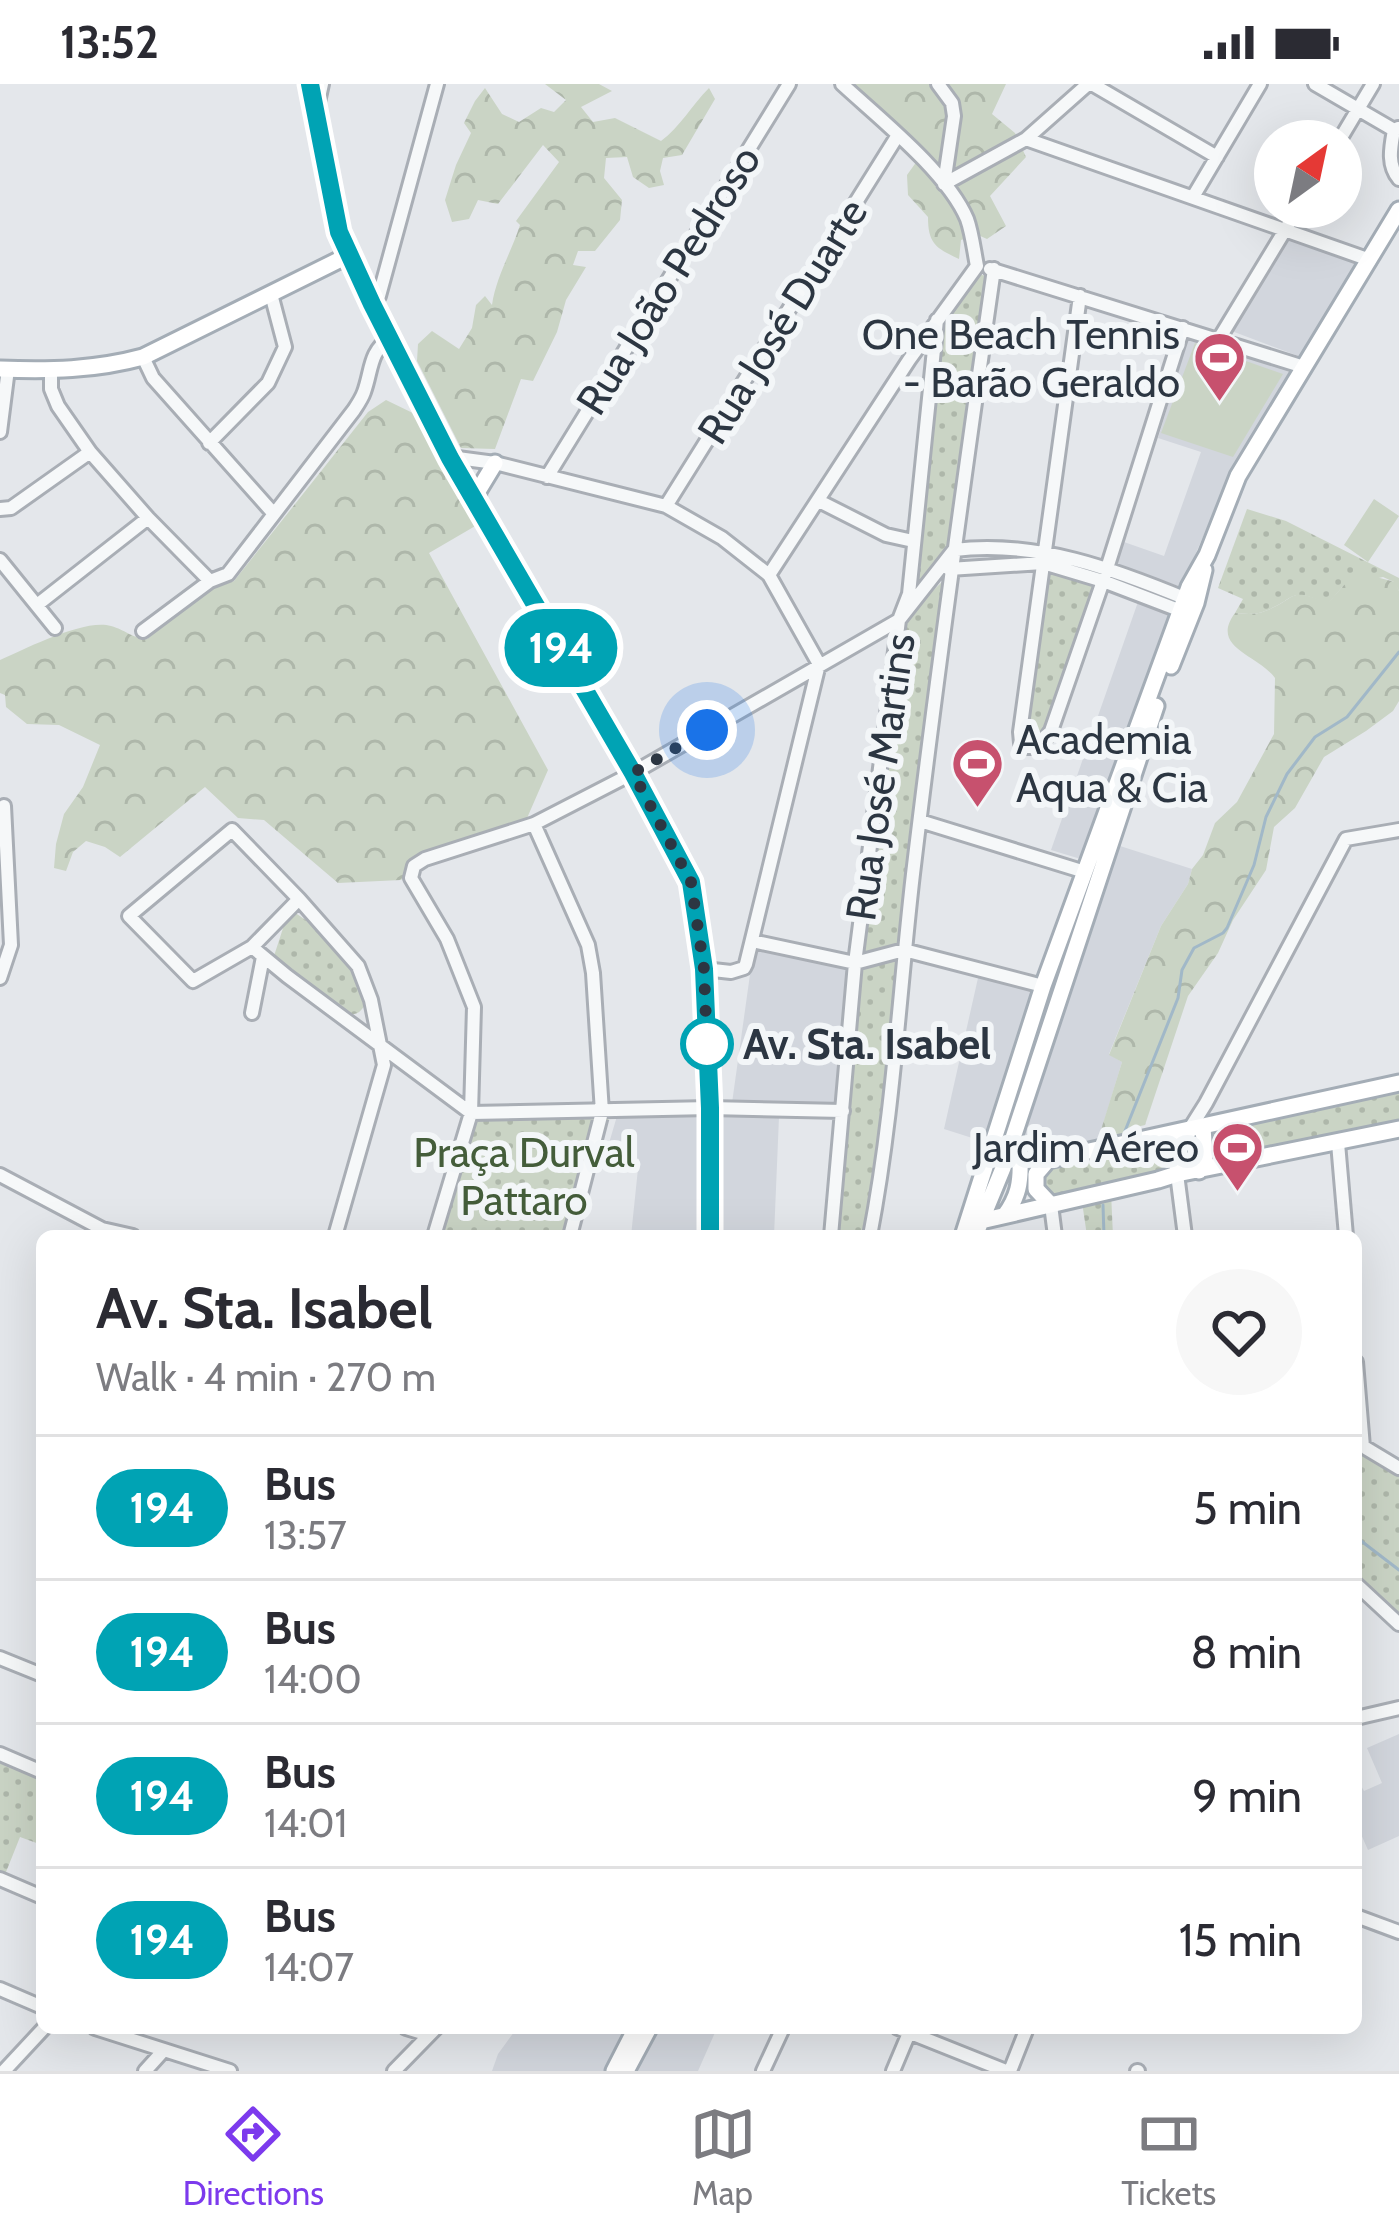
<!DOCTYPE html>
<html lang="en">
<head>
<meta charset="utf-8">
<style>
  body { margin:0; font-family:Cabin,sans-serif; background:#f7f7f7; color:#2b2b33; height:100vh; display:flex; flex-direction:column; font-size:45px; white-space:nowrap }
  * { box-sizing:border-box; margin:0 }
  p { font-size:39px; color:#7c7c81 }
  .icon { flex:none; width:66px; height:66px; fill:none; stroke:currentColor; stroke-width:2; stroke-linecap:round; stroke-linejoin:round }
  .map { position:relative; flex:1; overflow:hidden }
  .details { position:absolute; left:36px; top:1146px; width:1326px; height:804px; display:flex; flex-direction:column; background:#fff; border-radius:18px; box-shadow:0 12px 48px #0002 }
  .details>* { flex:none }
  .badge { padding:0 24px; border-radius:39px; font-size:42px; line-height:78px }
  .needle { width:78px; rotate:33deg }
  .tools { position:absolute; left:1254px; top:36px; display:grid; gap:24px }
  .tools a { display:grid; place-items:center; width:108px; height:108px; border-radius:50%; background:#fff; box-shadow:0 12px 48px #0002; font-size:60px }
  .you { position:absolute; width:60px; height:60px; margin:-30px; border:9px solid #fff; border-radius:50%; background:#1a73e8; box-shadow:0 0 0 18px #1a73e833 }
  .map>.badge { position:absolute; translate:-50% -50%; box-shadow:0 0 0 6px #fff }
  .round { display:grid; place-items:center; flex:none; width:126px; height:126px; border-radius:63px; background:#f7f7f7 }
  .head { display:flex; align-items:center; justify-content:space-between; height:204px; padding:0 60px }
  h1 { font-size:57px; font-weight:700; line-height:90px }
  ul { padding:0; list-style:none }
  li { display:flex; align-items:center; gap:36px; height:144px; padding:0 60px; border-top:3px solid #e1e1e2 }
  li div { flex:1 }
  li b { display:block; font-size:45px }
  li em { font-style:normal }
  li .badge { min-width:132px; font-weight:700; text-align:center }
  .status { display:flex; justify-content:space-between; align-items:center; height:84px; padding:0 60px; background:#fff; direction:ltr }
  .status svg { height:33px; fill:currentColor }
  .dock { display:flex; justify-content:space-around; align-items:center; height:168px; border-top:3px solid #e1e1e2; background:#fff; font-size:33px; color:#7c7c81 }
  .dock a { display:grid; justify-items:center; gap:6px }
  .dock .current { color:#7c3aed }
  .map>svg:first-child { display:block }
  .built { fill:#d2d6dd }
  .green { fill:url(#green-dots) }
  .forest { fill:url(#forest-crowns) }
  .pitch { fill:#cad4c5 }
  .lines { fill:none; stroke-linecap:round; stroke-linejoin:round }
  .stream { stroke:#a1b8c8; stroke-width:3 }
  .minor-casing { stroke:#a9aeb5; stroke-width:18 }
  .major-casing { stroke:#a4adb6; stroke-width:21 }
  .minor { stroke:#f6f8f9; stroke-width:12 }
  .major { stroke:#fff; stroke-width:15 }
  .line-casing { stroke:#fff; stroke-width:27 }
  .line { stroke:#00a3b4; stroke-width:18 }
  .walk { stroke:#2c3642; stroke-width:12; stroke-dasharray:0 21.6 }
  .stop-dot { fill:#fff; stroke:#00a3b4; stroke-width:6 }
  .labels { text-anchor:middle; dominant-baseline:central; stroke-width:12; stroke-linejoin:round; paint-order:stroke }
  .street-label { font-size:42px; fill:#2c3642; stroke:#f3f6f8 }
  .poi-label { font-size:42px; fill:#2c3642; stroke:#f3f6f8; text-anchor:end }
  .stop-label { font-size:42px; font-weight:bold; fill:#2c3642; stroke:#f3f6f8; text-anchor:start }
  .park-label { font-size:42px; fill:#445d3a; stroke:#f3f6f8 }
</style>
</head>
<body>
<div class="status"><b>13:52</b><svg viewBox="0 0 49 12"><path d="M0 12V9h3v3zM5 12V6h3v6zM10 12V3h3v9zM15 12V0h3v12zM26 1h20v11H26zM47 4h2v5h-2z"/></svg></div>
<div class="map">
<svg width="1399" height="1987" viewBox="0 0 1399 1987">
  <defs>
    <pattern id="green-dots" width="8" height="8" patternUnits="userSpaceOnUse" patternTransform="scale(3)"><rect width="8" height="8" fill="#cad4c5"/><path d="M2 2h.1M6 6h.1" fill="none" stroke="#aeb7aa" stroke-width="1.8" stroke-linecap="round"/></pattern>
    <pattern id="forest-crowns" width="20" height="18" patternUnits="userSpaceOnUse" patternTransform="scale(3)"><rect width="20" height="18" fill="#cad4c5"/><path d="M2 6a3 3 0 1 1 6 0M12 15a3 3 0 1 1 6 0" fill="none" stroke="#aeb7aa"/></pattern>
  </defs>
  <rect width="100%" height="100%" fill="#e4e7eb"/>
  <path class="built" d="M1287,151L1361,177L1301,273L1229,246Z
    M1189,252L1290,287L1237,375L1181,503L1114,480L1124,458L1164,472L1201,368L1158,354Z
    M1139,515L1175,529L1084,776L1051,766Z
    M1120,762L1192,785L1188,800L1161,842L1109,970L1122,978L1095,1067L1048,1076L1013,1068Z
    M754,862L847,883L837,1022L732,1019Z
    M978,894L1038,904L988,1059L944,1045Z
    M706,1028L707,1152H631L639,1075L607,1066L617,1032Z
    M717,1030L779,1033L774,1152H723Z
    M1399,1650V1752L1368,1766L1356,1739V1702L1360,1700L1364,1707L1382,1699L1367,1664Z
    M517,1944H631L609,1987H492L498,1970Z
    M648,1944H717L698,1987H629Z"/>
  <path class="green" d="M977,190L987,192L947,466L914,505L942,238Z
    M1247,425L1286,437L1399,494V507L1394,498L1383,493L1343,502L1328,520C1286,502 1298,515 1265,527C1256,531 1245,530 1235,529L1243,515L1218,504Z
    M1047,483L1102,498L1042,659L1022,658Z
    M943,497L904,866L859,876L901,537Z
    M294,828C332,853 352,876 367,918C359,930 357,932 343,929L272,878L286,835Z
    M899,875L888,995L866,1152H838L859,886Z
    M1399,1000V1038C1302,1055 1205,1078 1111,1108L1113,1152H1087L1081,1111L1051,1118L1043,1112L1039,1089L1051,1078Z
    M610,1031L572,1152H439L475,1033Z
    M1366,1368L1399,1389V1534L1356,1497V1378Z
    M0,1679L42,1696V1761L20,1753L4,1793L0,1791Z"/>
  <path class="forest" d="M545,0H599L612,7L581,23L593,38L615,34L661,57C680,43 692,21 709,4L715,15L682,71L663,74L660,87L664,101L649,104L633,93L627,73L606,74L604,94L622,116L620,136L595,167H578L573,181L586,183L566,216L557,248L533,297L521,295L495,365L461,364L417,277L418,260L432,247L459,265L472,244L476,221L485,212L492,221C496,193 511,169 520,141L516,137L559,78L543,61L498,120L478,116L469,135L452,138L445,116L456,81L471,49L464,39L475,17L485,4L502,30L519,38L541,24L554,28L566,16Z
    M848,0H1006L992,30L1015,49L1026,73L990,112L1006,142L987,155L978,151L961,156L959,175C936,164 928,160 928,133L908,111L907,91L917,77L848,15Z
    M386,316L419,332L477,441L429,469L548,686L524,741L424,774L401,796L338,799L264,736L238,734L205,703L120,773L105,763L86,757L73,768L66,787L54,784L56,760L64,730L83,703L100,661L59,641L27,640L6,623L5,611L0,609V576C25,565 85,534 111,542C126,546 129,553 147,555L203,508L234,497L368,328Z
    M1361,489L1395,498L1399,507V617L1393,627L1366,647L1324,673L1295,724L1274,743L1266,786L1233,836L1218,869L1188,912L1145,1041L1132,1044L1130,1054L1096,1062L1122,978L1109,971L1161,842L1188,800L1192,785L1203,771L1215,739L1237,718L1274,650L1275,594C1259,571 1209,564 1235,529C1245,530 1256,531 1265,527C1298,515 1286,502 1328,519L1343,502Z"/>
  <path class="pitch" d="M1195,259L1283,290L1233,373L1161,349Z
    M1374,415L1399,432L1368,478L1344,461Z"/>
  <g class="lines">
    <path class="stream" d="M1125,1047L1178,914L1182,886L1194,864L1223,849L1227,844L1254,781L1266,733L1287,690L1315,653L1347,633L1399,568
      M1103,1121L1104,1152
      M1356,1453L1399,1486"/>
    <defs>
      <path id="minor" d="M842,0C880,35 947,88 967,135C972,149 974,167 977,182
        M938,0L952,19L954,32L944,100
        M1092,0L1217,73
        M1315,0L1394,46
        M316,27L322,0
        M1398,44L1394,46C1391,63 1387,81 1399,95
        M1026,55L1370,176
        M1339,57L1373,0
        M944,100L1026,55L1088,0
        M1193,113L1260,0
        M990,185L1304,283
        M1080,212L1020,648L1021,659L1027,663H1039L1051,647L1103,497L1183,244
        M372,220L379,212L437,0
        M1219,255L1299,123
        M143,273L153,294L274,430
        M51,287V305L58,322L90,368L148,434L210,497
        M0,348L8,285
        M209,359L268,299L285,263L271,210
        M450,373L495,379L666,422L722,454L769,491L819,580L746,880L744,884L731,888L704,885
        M547,393L789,0
        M819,417L886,451L913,457
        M666,422L898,51
        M0,425L11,424L90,368
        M954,466C1037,456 1114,485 1189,516
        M0,476L55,544
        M949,485L1043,479L1103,497L1184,528
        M769,491L909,276L977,182
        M37,521L148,434
        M143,547L210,497L228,490L354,326C358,320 362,314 364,308C372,286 369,268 390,254
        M920,737L1085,788
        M534,740L588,861L593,889L602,1028L570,1152
        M299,815L252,863L193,897L129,832L232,746L299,815L358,882L371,916L384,981L335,1152
        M752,857L855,879L904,866L1043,902
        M252,863L287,892L471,1029L710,1024L843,1027
        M0,894L11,861L4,722
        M252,929L263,873
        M1189,1046L1206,1019L1346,755L1399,746
        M1338,1059L1346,1152
        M1177,1090L1185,1152
        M0,1091L102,1145L133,1152
        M1051,1121L1055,1152
        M434,1152L471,1029L474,923L447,855L411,794L414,782L425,775L534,740L633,689L899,536L954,466
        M831,1152L855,879L899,536L909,510L937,236
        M870,1152C893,1033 899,911 913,790C937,588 965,387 994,185
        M1356,1278L1363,1363
        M1359,1360L1399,1384
        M1356,1500L1399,1540
        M0,1574L42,1591
        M1356,1634L1399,1624
        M0,1670L42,1688
        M0,1795L42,1813
        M1356,1832L1399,1848
        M0,1905L42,1923
        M95,1944L230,1987
        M406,1944L429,1951
        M898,1944L1006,1987
        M4,1987L44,1944
        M145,1987L164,1966
        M394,1987L436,1944
        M763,1987L783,1944
        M893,1987L909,1949
        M1010,1987L1027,1944
        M1137,1987H1138"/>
      <path id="major" d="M310,0L339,148L372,220L450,373L633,689L691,798L704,885L710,1024L711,1152
        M0,285C49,287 95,286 143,273L349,171
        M477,419L478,407L495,379
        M1171,582L1196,519L1204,486
        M998,1067L1020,1076H1048L1399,999
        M1048,1076L1036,1090V1105L1051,1121
        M1199,1087L1205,1074L1203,1043
        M1177,1090L1178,1067L1189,1046
        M1005,1131C1018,1113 1021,1099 1020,1076
        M981,1137L1158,1096L1177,1090L1399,1045
        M963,1152L1043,902L1189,503L1207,471L1238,392L1399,126
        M975,1152L1003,1084L1156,622
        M614,1987L636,1944
        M626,1987L649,1944"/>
    </defs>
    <use href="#minor" class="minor-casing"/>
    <use href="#major" class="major-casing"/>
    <use href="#minor" class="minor"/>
    <use href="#major" class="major"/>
  </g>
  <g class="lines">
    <defs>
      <path id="line" d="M310,0L339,148L372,220L450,374L633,689L691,798L704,885L710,1024V1152"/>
    </defs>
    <use href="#line" class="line-casing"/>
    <use href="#line" class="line"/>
    <path class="walk" d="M707,960V965L704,885L691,798L633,689L707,646"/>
  </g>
  <defs>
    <symbol id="stadium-pin" viewBox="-11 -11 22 30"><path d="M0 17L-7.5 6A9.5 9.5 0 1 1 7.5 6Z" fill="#c7516e" stroke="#f3f6f8"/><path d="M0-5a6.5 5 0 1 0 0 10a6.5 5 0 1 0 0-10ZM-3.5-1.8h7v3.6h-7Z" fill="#fff"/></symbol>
  </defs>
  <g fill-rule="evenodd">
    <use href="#stadium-pin" x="1190" y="244" width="59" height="81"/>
    <use href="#stadium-pin" x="948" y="650" width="59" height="81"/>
    <use href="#stadium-pin" x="1208" y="1034" width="59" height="81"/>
  </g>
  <circle class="stop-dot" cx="707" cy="960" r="24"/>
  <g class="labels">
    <g class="street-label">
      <text transform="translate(668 196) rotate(-58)">Rua João Pedroso</text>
      <text transform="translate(782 237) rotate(-58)">Rua José Duarte</text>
      <text transform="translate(880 693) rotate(-82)">Rua José Martins</text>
    </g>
    <g class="poi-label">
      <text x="1180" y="250">One Beach Tennis<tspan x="1180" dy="48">- Barão Geraldo</tspan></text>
      <text x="1016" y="655" text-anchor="start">Academia<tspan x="1016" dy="48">Aqua &amp; Cia</tspan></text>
      <text x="1199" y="1063">Jardim Aéreo</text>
    </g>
    <g class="stop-label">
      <text x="743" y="960">Av. Sta. Isabel</text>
    </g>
    <g class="park-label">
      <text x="524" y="1068">Praça Durval<tspan x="524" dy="48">Pattaro</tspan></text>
    </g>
  </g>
</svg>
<div class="tools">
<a><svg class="needle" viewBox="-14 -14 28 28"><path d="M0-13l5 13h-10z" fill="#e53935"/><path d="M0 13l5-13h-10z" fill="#7c7c81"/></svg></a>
</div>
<div class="you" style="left:707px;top:646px"></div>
<b class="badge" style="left:561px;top:564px;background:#00a3b4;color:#fff">194</b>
<section class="details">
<div class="head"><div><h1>Av. Sta. Isabel</h1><p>Walk · 4 min · 270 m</p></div><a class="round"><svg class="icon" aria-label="heart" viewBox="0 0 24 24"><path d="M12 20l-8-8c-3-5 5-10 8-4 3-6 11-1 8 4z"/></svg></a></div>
<ul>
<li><span class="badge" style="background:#00a3b4;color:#fff">194</span><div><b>Bus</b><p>13:57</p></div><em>5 min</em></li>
<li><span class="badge" style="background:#00a3b4;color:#fff">194</span><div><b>Bus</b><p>14:00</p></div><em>8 min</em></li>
<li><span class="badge" style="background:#00a3b4;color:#fff">194</span><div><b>Bus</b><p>14:01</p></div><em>9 min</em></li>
<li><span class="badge" style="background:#00a3b4;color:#fff">194</span><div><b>Bus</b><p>14:07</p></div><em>15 min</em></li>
</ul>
</section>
</div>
<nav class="dock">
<a class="current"><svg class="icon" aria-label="directions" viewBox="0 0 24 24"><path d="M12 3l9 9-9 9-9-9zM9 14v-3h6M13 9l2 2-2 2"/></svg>Directions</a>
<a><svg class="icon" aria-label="map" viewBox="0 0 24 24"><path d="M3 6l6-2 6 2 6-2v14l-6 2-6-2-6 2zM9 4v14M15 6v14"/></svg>Map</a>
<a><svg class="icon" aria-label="tickets" viewBox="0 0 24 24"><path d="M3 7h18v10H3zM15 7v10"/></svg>Tickets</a>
</nav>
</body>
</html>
